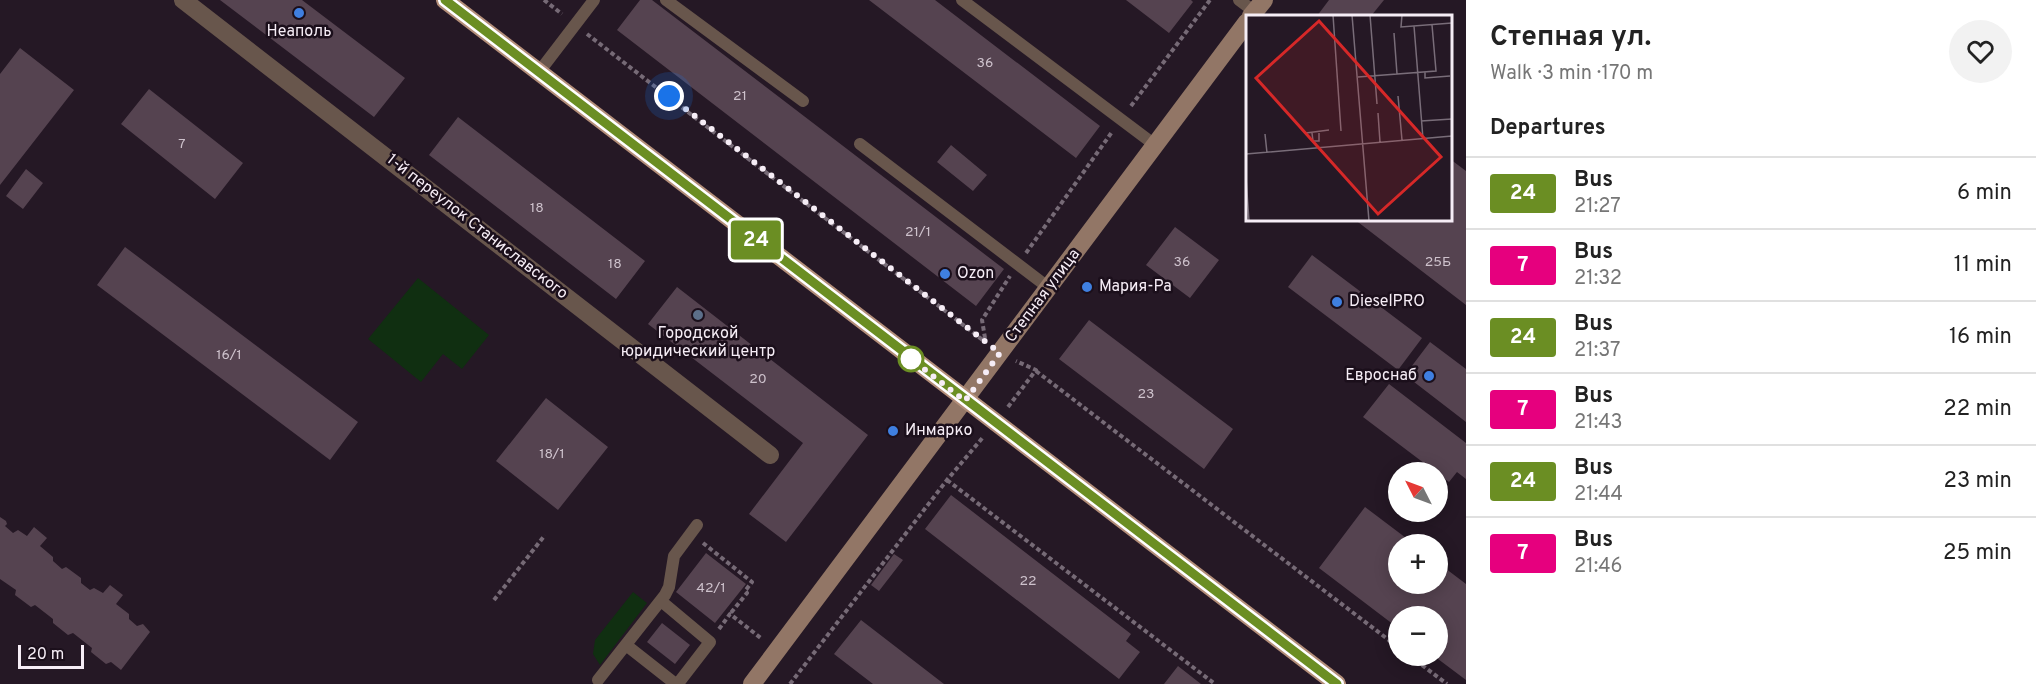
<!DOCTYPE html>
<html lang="en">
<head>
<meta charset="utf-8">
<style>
  body { margin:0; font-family:Overpass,sans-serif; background:#f2f2f2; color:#222; height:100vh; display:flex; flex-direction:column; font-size:22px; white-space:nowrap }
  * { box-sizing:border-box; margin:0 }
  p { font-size:20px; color:#767676 }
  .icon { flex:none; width:33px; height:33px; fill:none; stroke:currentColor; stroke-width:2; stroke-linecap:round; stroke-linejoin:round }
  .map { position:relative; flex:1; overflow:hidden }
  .side { display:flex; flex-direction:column; background:#fff; width:570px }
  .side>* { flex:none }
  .badge { padding:0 12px; border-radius:4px; font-size:21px; line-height:39px }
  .needle { width:39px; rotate:312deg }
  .tools { position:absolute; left:1388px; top:462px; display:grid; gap:12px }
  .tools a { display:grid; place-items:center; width:60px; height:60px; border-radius:50%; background:#fff; box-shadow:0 3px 15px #0003; font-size:30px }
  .scale { position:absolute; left:18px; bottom:15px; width:66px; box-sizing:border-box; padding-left:6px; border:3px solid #f6edf6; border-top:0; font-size:16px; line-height:21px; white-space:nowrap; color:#f6edf6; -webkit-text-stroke:4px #1b0f1b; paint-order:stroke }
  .you { position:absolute; width:30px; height:30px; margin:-15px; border:4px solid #fff; border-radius:50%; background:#1a73e8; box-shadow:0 0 0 9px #1a73e833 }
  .map>.badge { position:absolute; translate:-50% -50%; box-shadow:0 0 0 3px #fff }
  h2 { padding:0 24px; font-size:22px; line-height:54px }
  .round { display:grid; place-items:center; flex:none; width:63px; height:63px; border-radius:32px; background:#f2f2f2 }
  .overview { display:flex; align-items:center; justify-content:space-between; height:102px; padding:0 24px }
  h1 { font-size:28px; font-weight:700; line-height:45px }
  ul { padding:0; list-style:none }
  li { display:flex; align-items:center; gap:18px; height:72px; padding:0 24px; border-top:2px solid #e0e0e0 }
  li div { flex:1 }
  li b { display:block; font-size:22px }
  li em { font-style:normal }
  li .badge { min-width:66px; font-weight:700; text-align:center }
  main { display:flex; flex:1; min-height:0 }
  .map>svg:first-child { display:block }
  .green { fill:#102f11 }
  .building { fill:#554350 }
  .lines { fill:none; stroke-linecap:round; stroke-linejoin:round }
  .path { stroke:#766a76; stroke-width:4; stroke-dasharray:4.5 3; stroke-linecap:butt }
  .lane { stroke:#68564c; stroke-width:12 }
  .street { stroke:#68564c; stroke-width:18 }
  .secondary { stroke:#927666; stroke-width:18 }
  .primary { stroke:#b38e79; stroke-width:18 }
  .line-casing { stroke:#fff; stroke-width:14 }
  .line { stroke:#6b8e23; stroke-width:9 }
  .walk { stroke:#f6edf6; stroke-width:6; stroke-dasharray:0 10.8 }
  .shop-dot { fill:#3f7fe0; stroke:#1b0f1b; stroke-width:2 }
  .service-dot { fill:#5c6f8a; stroke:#1b0f1b; stroke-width:2 }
  .stop-dot { fill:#fff; stroke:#6b8e23; stroke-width:3 }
  .labels { text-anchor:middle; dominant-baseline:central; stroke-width:5; stroke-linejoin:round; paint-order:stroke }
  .number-label { font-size:14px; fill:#cec2cc }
  .poi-label { font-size:16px; fill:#f6edf6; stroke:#1b0f1b; text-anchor:start }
  .street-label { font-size:16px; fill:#f6edf6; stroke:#1b0f1b }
  .inset-road { fill:none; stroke:#796d79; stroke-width:1.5 }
  .view { fill:#d62828; fill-opacity:0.15; stroke:#d62828; stroke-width:3 }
  .inset-edge { fill:none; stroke:#f6edf6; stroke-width:3 }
</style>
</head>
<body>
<main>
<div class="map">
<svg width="1466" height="684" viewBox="0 0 1466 684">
  <rect width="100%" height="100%" fill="#251825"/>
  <path class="green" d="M418,278L489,335L462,369L443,354L421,382L368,339Z
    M633,592L647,603L600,665L593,654L595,640Z"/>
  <path class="building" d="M220,0H302L405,78L374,117Z
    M640,0H652L1004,269L976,306L617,30Z
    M869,0H935L1100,126L1076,158Z
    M1126,0H1191L1193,2L1169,33Z
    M1329,0H1384L1371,16H1317Z
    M20,48L74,90L0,185V74Z
    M149,89L243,163L215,199L121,124Z
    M458,117L645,261L616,299L429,155Z
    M951,145L987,175L973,191L937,162Z
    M1450,159L1466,171V305L1354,219H1450Z
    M26,169L43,183L23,209L6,196Z
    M1175,227L1219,260L1190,298L1146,265Z
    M125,247L358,422L330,460L97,285Z
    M1312,255L1422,338L1398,370L1288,287Z
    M677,287L868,435L786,542L749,514L803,443L648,324Z
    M1089,320L1233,429L1204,469L1059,359Z
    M1430,342L1466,369V422L1405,375Z
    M1389,384L1466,443V479L1457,472L1449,482L1363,417Z
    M546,398L608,447L558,510L496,461Z
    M951,495L1131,634L1126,641L1140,652L1119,679L925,529Z
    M1365,507L1414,544H1398V584H1437V562L1466,584V680L1434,656H1437V616H1398V628L1319,568Z
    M0,517L6,521L7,524L5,526L13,533L18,530L27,536L34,527L47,538L40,546L53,557V561L62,569L66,567L81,578V583L90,590L94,588L103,593L110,585L123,595L116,604L129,614V619L137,626L143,624L150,632L121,670L111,662L106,664L91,652L92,648L73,633L68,635L53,623V619L35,605L31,607L15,595L16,590L0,579Z
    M706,553L746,584L715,623L676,592Z
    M894,554L903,560L879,591L871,585Z
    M861,620L944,684H873L834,654Z
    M662,623L690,645L675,664L647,642Z
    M1178,666L1201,684H1164Z"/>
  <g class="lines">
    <path class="path" d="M544,0L562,14
      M587,34L984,341
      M1131,106L1210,0
      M1026,253L1112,132
      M985,338L982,320L1010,276
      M1036,371L1398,647
      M1008,407L1036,370L1016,361
      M947,480L1215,684
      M703,543L752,582L745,591L747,593L730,614
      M494,600L545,535
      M719,629L730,614L762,639
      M1410,656L1447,684
      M790,684L947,480L984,436"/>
    <path class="lane" d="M666,0L803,101
      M962,0L1155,145
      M1239,0L1255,12
      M539,72L594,0
      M860,144L1049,288
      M626,645L673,682L677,683L680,681L710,642L661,601
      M598,680L665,595L669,587L674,556L697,525"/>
    <path class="street" d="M183,0L770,455"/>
    <path class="secondary" d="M1251,16L1264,0
      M752,684L1247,22"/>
    <path class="primary" d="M445,0L1337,684"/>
  </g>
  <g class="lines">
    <defs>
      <path id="line" d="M445,0L1337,684"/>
    </defs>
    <use href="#line" class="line-casing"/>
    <use href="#line" class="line"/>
    <path class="walk" d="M669,96L1000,353L965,401L911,359"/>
  </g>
  <g class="shop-dot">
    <circle cx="299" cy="13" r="6"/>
    <circle cx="945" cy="274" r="6"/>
    <circle cx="1087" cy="287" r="6"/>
    <circle cx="1337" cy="302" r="6"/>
    <circle cx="1429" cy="376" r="6"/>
    <circle cx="893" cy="431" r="6"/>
  </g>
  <circle class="service-dot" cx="698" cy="315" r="6"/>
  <circle class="stop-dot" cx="911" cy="359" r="12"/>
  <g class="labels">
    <g class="number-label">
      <text x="985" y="63">36</text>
      <text x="740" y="96">21</text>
      <text x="182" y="144">7</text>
      <text x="537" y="208">18</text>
      <text x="918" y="232">21/1</text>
      <text x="1182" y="262">36</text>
      <text x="1438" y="262">25Б</text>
      <text x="615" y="264">18</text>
      <text x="229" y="355">16/1</text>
      <text x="758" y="379">20</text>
      <text x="1146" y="394">23</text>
      <text x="552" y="454">18/1</text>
      <text x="1028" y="581">22</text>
      <text x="711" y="588">42/1</text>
    </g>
    <g class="poi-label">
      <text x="299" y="32" text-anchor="middle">Неаполь</text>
      <text x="957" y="274">Ozon</text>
      <text x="1099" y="287">Мария-Ра</text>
      <text x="1349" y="302">DieselPRO</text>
      <text x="698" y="334" text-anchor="middle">Городской<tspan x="698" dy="18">юридический центр</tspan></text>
      <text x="1417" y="376" text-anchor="end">Евроснаб</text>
      <text x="905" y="431">Инмарко</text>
    </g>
    <g class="street-label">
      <text transform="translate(477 227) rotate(38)">1-й переулок Станиславского</text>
      <text transform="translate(1043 296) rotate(-53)">Степная улица</text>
    </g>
  </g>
  <g transform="translate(1246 15)">
    <rect width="206" height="206" fill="#251825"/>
    <path class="inset-road" d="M87,0L95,116M106,0L123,206M124,0L131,89M156,0L155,12L206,8M168,11L177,124M148,18L151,59M179,57V63L204,61M112,62L190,56L186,10M152,81L156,125M132,98L134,127M175,106L206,104M60,118L83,115M66,118L67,126H73V118M19,119L21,138M0,139L206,121M0,163L3,206"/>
    <path class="view" d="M73,6L195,142L132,199L10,63Z"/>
    <rect width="206" height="206" class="inset-edge"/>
  </g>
</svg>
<div class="tools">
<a><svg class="needle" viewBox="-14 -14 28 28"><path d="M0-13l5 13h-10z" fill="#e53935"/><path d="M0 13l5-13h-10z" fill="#767676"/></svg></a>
<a>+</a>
<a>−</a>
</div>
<div class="scale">20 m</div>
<div class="you" style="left:669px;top:96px"></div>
<b class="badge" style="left:756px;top:240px;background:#6b8e23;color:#fff">24</b>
</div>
<section class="side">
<div class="overview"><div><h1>Степная ул.</h1><p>Walk · 3 min · 170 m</p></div><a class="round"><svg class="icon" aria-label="heart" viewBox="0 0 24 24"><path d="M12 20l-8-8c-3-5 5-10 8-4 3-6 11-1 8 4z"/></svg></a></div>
<h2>Departures</h2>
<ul>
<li><span class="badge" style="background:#6b8e23;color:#fff">24</span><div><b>Bus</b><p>21:27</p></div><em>6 min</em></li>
<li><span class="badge" style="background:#e6007e;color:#fff">7</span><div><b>Bus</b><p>21:32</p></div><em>11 min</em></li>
<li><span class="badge" style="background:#6b8e23;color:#fff">24</span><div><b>Bus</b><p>21:37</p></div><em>16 min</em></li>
<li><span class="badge" style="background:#e6007e;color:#fff">7</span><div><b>Bus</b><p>21:43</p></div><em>22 min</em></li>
<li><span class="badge" style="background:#6b8e23;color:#fff">24</span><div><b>Bus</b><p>21:44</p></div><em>23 min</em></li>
<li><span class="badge" style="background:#e6007e;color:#fff">7</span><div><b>Bus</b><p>21:46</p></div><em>25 min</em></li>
</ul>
</section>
</main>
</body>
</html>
